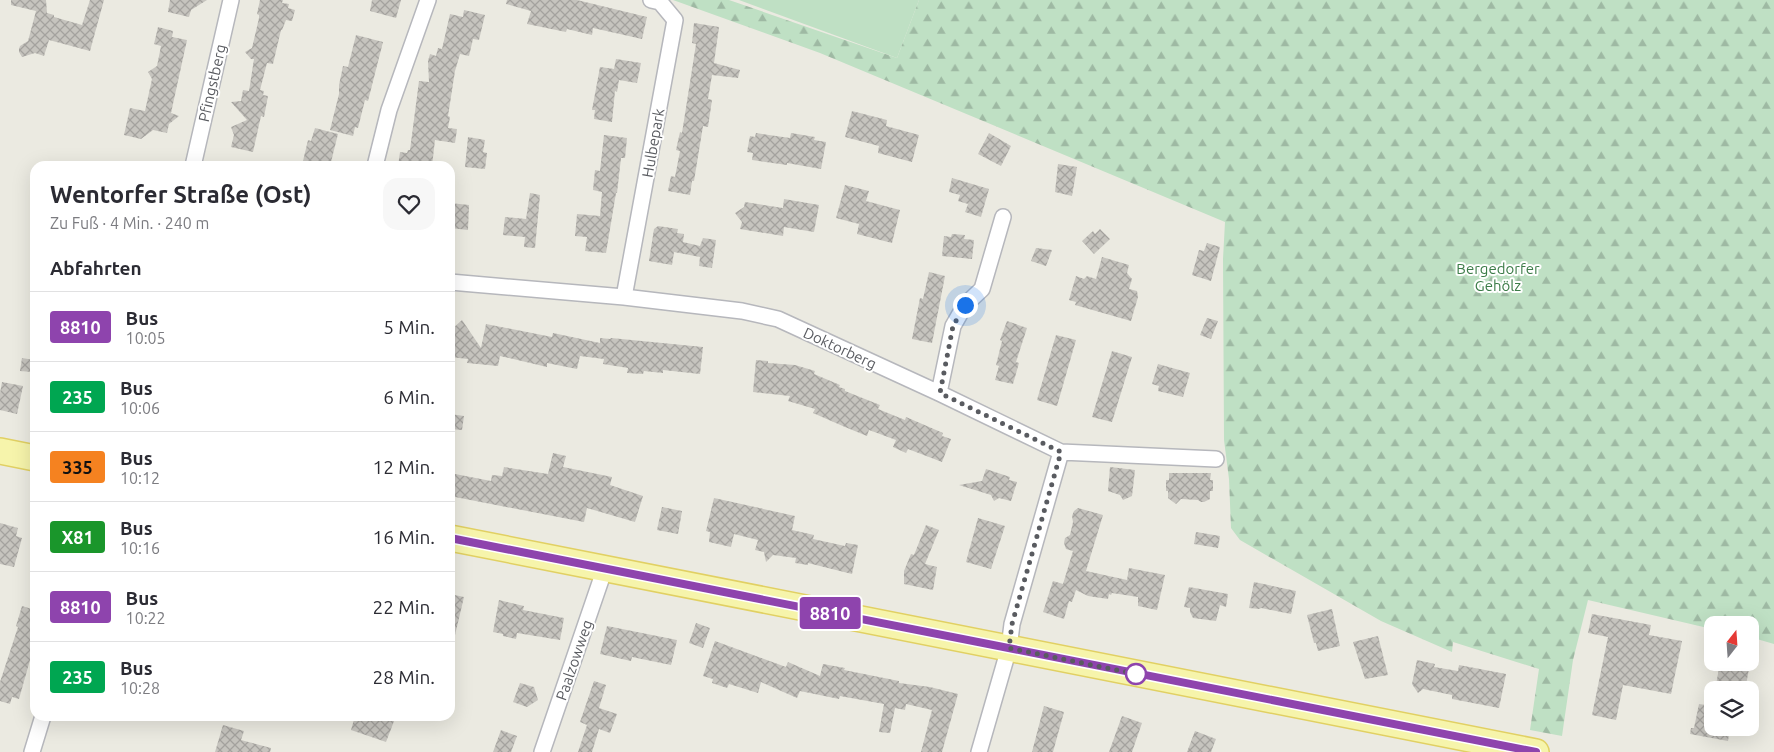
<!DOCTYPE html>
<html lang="de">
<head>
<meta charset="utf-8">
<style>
  body { margin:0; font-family:Ubuntu,sans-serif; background:#f7f7f7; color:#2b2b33; height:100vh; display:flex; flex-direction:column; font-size:19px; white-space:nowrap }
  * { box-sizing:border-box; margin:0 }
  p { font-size:16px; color:#7c7c81 }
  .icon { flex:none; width:28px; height:28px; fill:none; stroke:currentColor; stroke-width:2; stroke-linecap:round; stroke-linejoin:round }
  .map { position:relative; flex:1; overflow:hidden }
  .side { position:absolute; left:30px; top:161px; width:425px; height:560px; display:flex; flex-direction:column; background:#fff; border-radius:15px; box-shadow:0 5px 20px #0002 }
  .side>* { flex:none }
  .badge { padding:0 10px; border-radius:4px; font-size:18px; line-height:32px }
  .needle { width:32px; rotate:17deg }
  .controls { position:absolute; left:1704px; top:616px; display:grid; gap:10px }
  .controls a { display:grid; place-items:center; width:55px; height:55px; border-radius:10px; background:#fff; box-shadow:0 5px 20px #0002; font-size:25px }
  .you { position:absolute; width:25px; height:25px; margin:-12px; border:4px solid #fff; border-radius:50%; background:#1a73e8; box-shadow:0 0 0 8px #1a73e833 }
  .map>.badge { position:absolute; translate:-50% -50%; box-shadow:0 0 0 2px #fff }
  h2 { padding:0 20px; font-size:19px; line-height:45px }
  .round { display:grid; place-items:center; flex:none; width:52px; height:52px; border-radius:15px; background:#f7f7f7 }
  .overview { display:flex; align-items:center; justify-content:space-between; height:85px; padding:0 20px }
  h1 { font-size:24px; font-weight:700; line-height:38px }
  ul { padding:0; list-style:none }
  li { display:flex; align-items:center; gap:15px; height:70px; padding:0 20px; border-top:1px solid #e1e1e2 }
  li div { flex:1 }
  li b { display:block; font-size:19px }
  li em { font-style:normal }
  li .badge { min-width:55px; font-weight:700; text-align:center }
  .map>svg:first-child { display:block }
  .grass { fill:#bfe0c4 }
  .forest { fill:url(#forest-firs) }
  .building { fill:url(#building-cross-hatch) }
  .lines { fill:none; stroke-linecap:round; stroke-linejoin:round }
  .street-casing { stroke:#b6b7bc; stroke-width:18 }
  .primary-casing { stroke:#e1d063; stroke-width:28 }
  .street { stroke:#fff; stroke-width:15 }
  .primary { stroke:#f6f4ab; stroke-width:25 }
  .line-casing { stroke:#fff; stroke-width:11 }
  .line { stroke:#8e44ad; stroke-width:8 }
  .walk { stroke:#595b60; stroke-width:5; stroke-dasharray:0 9 }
  .stop-dot { fill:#fff; stroke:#8e44ad; stroke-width:2.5 }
  .labels { text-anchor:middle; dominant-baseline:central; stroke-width:4; stroke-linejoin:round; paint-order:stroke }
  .street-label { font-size:15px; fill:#595b60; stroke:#fff }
  .park-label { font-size:15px; fill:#3c7c48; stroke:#fff }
</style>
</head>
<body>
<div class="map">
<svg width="1774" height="752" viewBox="0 0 1774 752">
  <defs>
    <pattern id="forest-firs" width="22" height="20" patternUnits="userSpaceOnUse" patternTransform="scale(1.25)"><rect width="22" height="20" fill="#bfe0c4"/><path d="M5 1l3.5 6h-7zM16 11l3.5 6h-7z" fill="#9eb9a3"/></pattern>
    <pattern id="building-cross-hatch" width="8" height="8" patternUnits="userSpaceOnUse" patternTransform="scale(1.25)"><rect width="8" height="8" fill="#c6c4be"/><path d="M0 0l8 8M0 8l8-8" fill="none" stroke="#a4a29e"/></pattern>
  </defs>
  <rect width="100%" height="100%" fill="#ebeae1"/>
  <path class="grass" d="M739,0H919L897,58Z"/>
  <path class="forest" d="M673,0H729L897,58L919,0H1774V644L1750,637V625H1712V629L1588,600L1573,660L1562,736L1530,730L1539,669L1453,642L1452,652L1381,621L1240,540L1231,528L1229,479L1224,440L1223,259L1225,222L820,53Z"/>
  <path class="building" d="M11,0H46L47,13L54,15V17L82,25L90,0H104L90,51L49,40L44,56L35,53L22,57L19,52V49L20,46L28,41L36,11L11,5Z
    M170,0H207L191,10L189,17L168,12Z
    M260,0H283L282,3L289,4L288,8L295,10L292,21L286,20L282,30H281L273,64L267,63L260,90L264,91L263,95L268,96L264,117L261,116L253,152L231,147L234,135L231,127L247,120L231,102L241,101L243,90L249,91L254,59H251L245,52L252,48L259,18V15L257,14Z
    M372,0H401L396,18L370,11Z
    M507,0H577L647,17L642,39L593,28L592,35L567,29L566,32L527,24L531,11L506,4Z
    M464,10L485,15L479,40L473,39L469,56L460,54L455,71L448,116L450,117L448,128L457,129L455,143L435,140L432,166H398L400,152L407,153L408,150H410L419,81L429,82L428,61L430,54L436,56L438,48L442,49L450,14L463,17Z
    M694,23L719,27L714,63L740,70L738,78L712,75L708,99L712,100L708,127L703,126L694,181H692L690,195L668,191L671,176L675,177L680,151L676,150L680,132L682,133L696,44L692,43Z
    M158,27L173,31L172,37L187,40L171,113L179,116L169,124L167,133L153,130L141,139L124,135L130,108L145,111L152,79L148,72L157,66L161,46L154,44Z
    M356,35L383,42L368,101L365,100L358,128L355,127L353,136L330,130L339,94V85L343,66L348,67Z
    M616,59L641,63L637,83L619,80L617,92L615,91L612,122L594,119L595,110H592L600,67L614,69Z
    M852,111L887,120L886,126L919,135L912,162L878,153L879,146L845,137Z
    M315,128L338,134L330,166L303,161L308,140L311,141Z
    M756,133L790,138L791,133L815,137L814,140L826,142L821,169L787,163V165L752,160L753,153L747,152L750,136L755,137Z
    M989,133L1011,146L1001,166L978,154Z
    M604,135L627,138L625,158H621L617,193H616L606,253L585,251L587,237L575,236L577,214L600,216L602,192L593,190L595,170L600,171Z
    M468,137L485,140L483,152L487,153L485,169L465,167Z
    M1058,164L1077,167L1072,196L1055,192Z
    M952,178L989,189L981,217L965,212L968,204L958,201L960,195L949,192Z
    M845,185L869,191L866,201L900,210L892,243L857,234L859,224L836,218Z
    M530,193L540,195L535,248L524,247L525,237L503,235L505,217L526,219Z
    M784,199L819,205L814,232L784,227L783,236L740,229L742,222L735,213L744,207L745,202L783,208Z
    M450,203L469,205L468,230L450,228Z
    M658,226L678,229L677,233L684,234L683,242L700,246L703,238L716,240L712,268L699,266L700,257L674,252L672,265L649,261L654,229Z
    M1100,229L1110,239L1094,254L1082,241L1093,231L1095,234Z
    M952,234L965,235L964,239L974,240L972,259L942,256L944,236L951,237Z
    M1207,243L1220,247L1211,281L1192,275L1199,250L1204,251Z
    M1036,248L1052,250L1046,266L1031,261Z
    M1102,257L1129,265L1127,273L1132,279L1129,289L1137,291L1138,297L1131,321L1075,305L1076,302L1069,300L1076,276L1084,279L1087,276L1096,279Z
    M929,272L945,276L932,343L912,339L920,298L923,299Z
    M1207,318L1218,321L1211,339L1200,335Z
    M462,320L481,348L486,324L552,337L553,333L600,343V338L610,339L611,338L703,347L700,374L663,370V373L644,371L643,374L627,373L628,368L603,364L604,359L580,356L577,369L547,363V367L500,356L498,366L467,363L468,359L450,357V337L451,338L452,329Z
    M1007,321L1027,328L1016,362L1019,363L1013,384L995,380L999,366L996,365L1002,341L1000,340Z
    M1056,335L1076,340L1057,406L1037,400Z
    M1112,351L1132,357L1112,422L1092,417Z
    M22,358L34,360L32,372L20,371Z
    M756,360L768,361V363L795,365L815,371L814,374L840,385L839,387L845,389V391L880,405L878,409L905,420L906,417L943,433L942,436L951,439L942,462L908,449L906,453L893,447L896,440L869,430L867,436L845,427L813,413L815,409L788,401L790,396L753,392Z
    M1158,364L1190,373L1183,397L1158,391L1159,386L1152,384Z
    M2,382L23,386L17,414L0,410V393Z
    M450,414L464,416L462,430L450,429Z
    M553,453L566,456L563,467L612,477L610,485L643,496L635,522L587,508L584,522L450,496V473L491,481L492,475L502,476L504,467L548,474Z
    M1110,467L1135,470L1132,496L1123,500L1120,495L1108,491Z
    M986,469L1010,477L1009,480L1017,482L1011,501L999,498L994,501L991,495L959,485L982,481Z
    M1169,473H1211L1210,480H1213V491H1210V499L1204,502H1201L1198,500L1181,499L1176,504L1168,498V491H1166V480H1169Z
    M714,498L795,516L792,530L814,535L813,539L845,546L846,543L858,545L852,574L808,563V565L795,563L796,558L773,555L766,562L764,552L755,550L758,540L734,534L731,547L709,542L710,532L706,531Z
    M662,507L682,511L678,534L657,530Z
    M1078,508L1103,515L1086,571L1127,580L1129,568L1165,575L1157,610L1138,606V597L1112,593L1111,595L1109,594L1108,599L1088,596L1076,590L1072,602L1069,601L1064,619L1043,612L1053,581L1063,584L1073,551L1066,549L1064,543L1065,538L1070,535L1073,522L1072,516L1074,511Z
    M978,518L1005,526L991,569L966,562Z
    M0,523L18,528L16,536L22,538L14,567L0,564Z
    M926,525L939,530L925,564L937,567L933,590L904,584V571L911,554L914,555Z
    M1196,532L1220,536L1218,548L1194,544Z
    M1254,582L1296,591L1291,614L1261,608L1259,609L1249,608Z
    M1189,587L1228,594L1226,607L1220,605L1216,621L1193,618L1190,612V608L1184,607Z
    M450,594L464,597L455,635H450Z
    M499,600L524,606L523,610L564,618L560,640L517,633L516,639L503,636V634L493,632Z
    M22,606L35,610V662L30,660L19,699L12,697L10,704L0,701V682L18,627L16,626Z
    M1332,609L1340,646L1318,651L1316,643H1314L1307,615Z
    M1592,614L1651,625L1649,635L1682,641L1671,694L1623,685L1616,720L1592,715L1608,637L1588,633Z
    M696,623L710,628L703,648L689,643Z
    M607,626L677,640L671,665L632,657L631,661L600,654Z
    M1378,636L1388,675L1365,679L1353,642Z
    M715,641L786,667L788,662L820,676L823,664L845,668L844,670L899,681V683L930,687L958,694L942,752H921L932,710L906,704L905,710L895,708L890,733L879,732L884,704L840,696L839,699L800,691L797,698L761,682L758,693L729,684L727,688L712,683L713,679L703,676Z
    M1417,660L1435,664L1434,667L1458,671L1459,665L1506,674L1499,708L1452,699V695L1423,689L1418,693L1412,684Z
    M1720,663L1749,669L1745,690H1715Z
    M594,681L606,685L599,708L617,714L610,733L599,729L592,752H578L587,725L580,722Z
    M520,683L534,687L538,700L527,707L513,702Z
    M1699,704L1712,706V728H1730L1728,741L1690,734L1691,728H1694Z
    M1044,706L1064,712L1053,752H1032Z
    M355,716H396L386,742L351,730Z
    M1122,716L1142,723L1132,752H1109Z
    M223,725L244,731L241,740L271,748L270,752H215Z
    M501,730L517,736L511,752H493Z
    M1195,731L1216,739L1211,752H1187Z"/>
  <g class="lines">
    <defs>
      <path id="street" d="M193,166L231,0
        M375,166L389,110L428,0
        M450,282L624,297L742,311L778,319L939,393L1061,452L1216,459
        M624,297L675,20L660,2L651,0
        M939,393L953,326L965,305L982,289L1003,217
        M32,752L43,716
        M542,752L605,568
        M979,752L1009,648L1012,624L1061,452"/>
      <path id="primary" d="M0,451L35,458
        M450,538L1536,752"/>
    </defs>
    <use href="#street" class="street-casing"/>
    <use href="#primary" class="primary-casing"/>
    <use href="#street" class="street"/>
    <use href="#primary" class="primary"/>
  </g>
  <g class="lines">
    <defs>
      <path id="line" d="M450,538L1536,752"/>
    </defs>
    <use href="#line" class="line-casing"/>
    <use href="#line" class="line"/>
    <path class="walk" d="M965,305L953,326L940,393L1061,452L1012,624L1009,648L1136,674"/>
  </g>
  <circle class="stop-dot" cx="1136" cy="674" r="10"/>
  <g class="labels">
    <g class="street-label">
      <text transform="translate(212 83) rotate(-77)">Pfingstberg</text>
      <text transform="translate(653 143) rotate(-80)">Hulbepark</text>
      <text transform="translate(840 348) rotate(25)">Doktorberg</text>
      <text transform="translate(574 660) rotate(-71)">Paalzowweg</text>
    </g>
    <g class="park-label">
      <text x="1498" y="268">Bergedorfer<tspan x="1498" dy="17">Gehölz</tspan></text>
    </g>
  </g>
</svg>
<div class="controls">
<a><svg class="needle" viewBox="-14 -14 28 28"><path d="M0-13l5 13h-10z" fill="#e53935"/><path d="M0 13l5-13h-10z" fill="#7c7c81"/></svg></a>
<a><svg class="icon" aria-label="layers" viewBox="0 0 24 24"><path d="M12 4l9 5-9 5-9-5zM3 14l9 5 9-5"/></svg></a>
</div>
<div class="you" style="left:965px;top:305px"></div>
<b class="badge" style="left:830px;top:613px;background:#8e44ad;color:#fff">8810</b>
<section class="side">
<div class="overview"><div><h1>Wentorfer Straße (Ost)</h1><p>Zu Fuß · 4 Min. · 240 m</p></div><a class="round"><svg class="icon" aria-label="heart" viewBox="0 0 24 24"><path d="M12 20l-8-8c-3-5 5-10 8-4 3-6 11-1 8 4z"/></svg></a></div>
<h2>Abfahrten</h2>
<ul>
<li><span class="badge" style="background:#8e44ad;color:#fff">8810</span><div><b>Bus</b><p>10:05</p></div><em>5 Min.</em></li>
<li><span class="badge" style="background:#00a651;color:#fff">235</span><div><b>Bus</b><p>10:06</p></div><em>6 Min.</em></li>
<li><span class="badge" style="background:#f58220;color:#111">335</span><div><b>Bus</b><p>10:12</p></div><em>12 Min.</em></li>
<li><span class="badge" style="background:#1a962b;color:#fff">X81</span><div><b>Bus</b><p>10:16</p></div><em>16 Min.</em></li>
<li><span class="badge" style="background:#8e44ad;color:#fff">8810</span><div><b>Bus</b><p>10:22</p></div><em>22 Min.</em></li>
<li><span class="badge" style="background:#00a651;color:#fff">235</span><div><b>Bus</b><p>10:28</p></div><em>28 Min.</em></li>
</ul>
</section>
</div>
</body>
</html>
